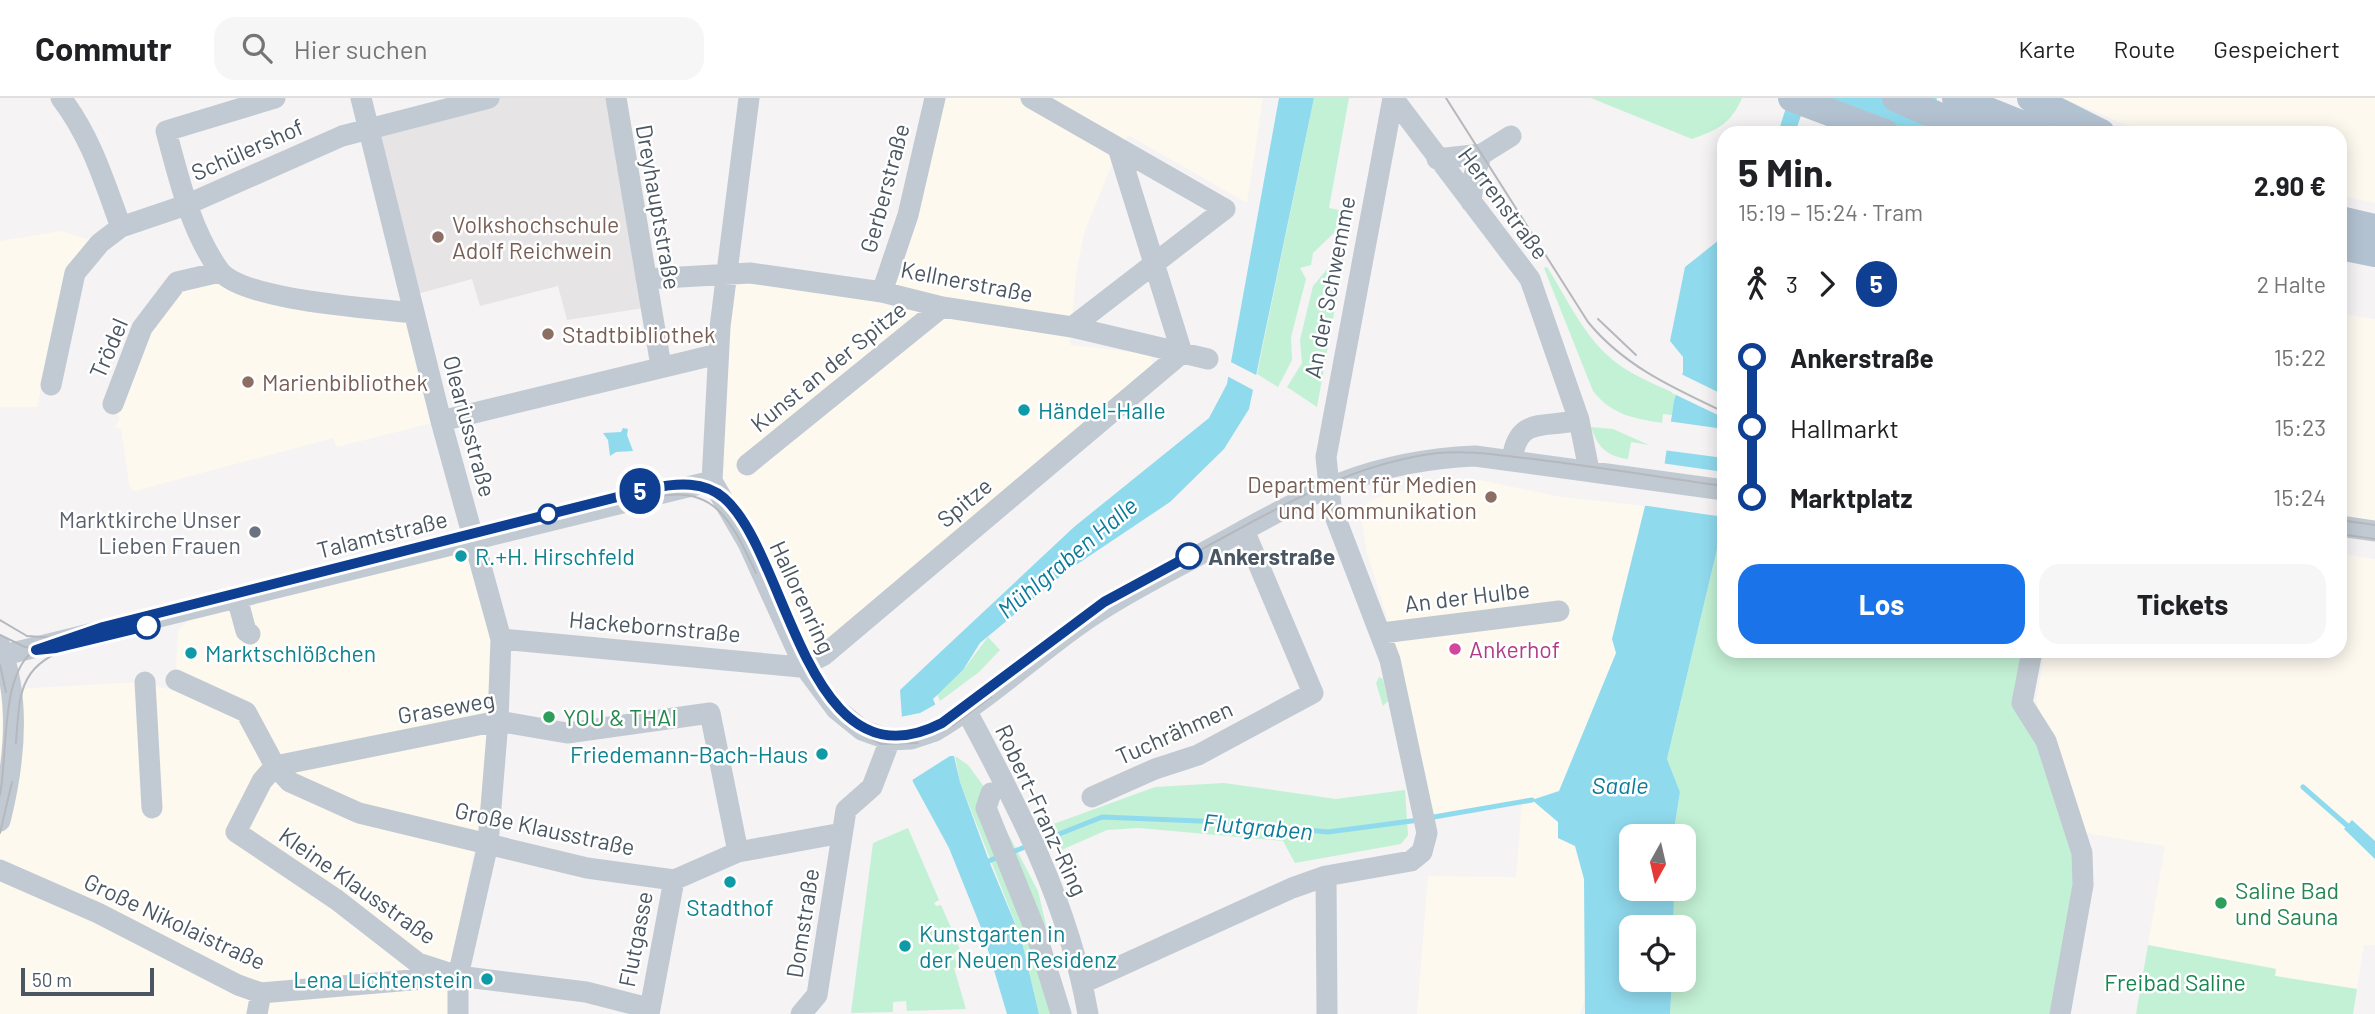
<!DOCTYPE html>
<html lang="de">
<head>
<meta charset="utf-8">
<style>
  body { margin:0; font-family:Barlow,sans-serif; background:#f6f6f6; color:#202124; height:100vh; display:flex; flex-direction:column; font-size:26px; white-space:nowrap }
  * { box-sizing:border-box; margin:0 }
  p { font-size:23px; color:#757577 }
  .icon { flex:none; width:38px; height:38px; fill:none; stroke:currentColor; stroke-width:2; stroke-linecap:round; stroke-linejoin:round }
  .map { position:relative; flex:1; overflow:hidden }
  .sheet { position:absolute; left:1717px; top:28px; width:630px; height:532px; display:flex; flex-direction:column; background:#fff; border-radius:21px; box-shadow:0 4px 18px #0003 }
  .sheet>* { flex:none }
  .badge { padding:0 14px; border-radius:23px; font-size:24px; line-height:46px }
  .needle { width:46px; rotate:188deg }
  .tools { position:absolute; left:1619px; top:726px; display:grid; gap:14px }
  .tools a { display:grid; place-items:center; width:77px; height:77px; border-radius:14px; background:#fff; box-shadow:0 4px 18px #0003; font-size:35px }
  .scale { position:absolute; left:21px; bottom:18px; width:133px; box-sizing:border-box; padding-left:7px; border:4px solid #4a5661; border-top:0; font-size:19px; line-height:24px; white-space:nowrap; color:#4a5661; -webkit-text-stroke:5px #fff; paint-order:stroke }
  .map>.badge { position:absolute; translate:-50% -50%; box-shadow:0 0 0 4px #fff }
  .legs { display:flex; align-items:center; gap:10px; height:77px; padding:0 21px; font-size:23px }
  .legs p { margin-inline-start:auto }
  .head { display:flex; align-items:center; justify-content:space-between; height:119px; padding:0 21px }
  h1 { font-size:38px; font-weight:700; line-height:52px }
  .button { display:flex; gap:14px; margin-top:auto; padding:14px 21px }
  .button a { flex:1; height:80px; border-radius:21px; background:#1a73e8; color:#fff; font-size:28px; font-weight:700; line-height:80px; text-align:center }
  .button a+a { background:#f6f6f6; color:#202124 }
  ul { padding:0 21px; list-style:none }
  li { display:flex; align-items:center; gap:24px; height:70px; font-size:26px }
  li i { display:grid; place-items:center; width:10px; height:100%; margin:0 9px; background:currentColor }
  li i::after { content:''; width:18px; height:18px; margin:-9px; border:5px solid; border-radius:50%; background:#fff }
  li p { margin-inline-start:auto }
  li:first-child i { background:linear-gradient(#0000 50%,currentColor 0) }
  li:last-child i { background:linear-gradient(currentColor 50%,#0000 0) }
  header { display:flex; align-items:center; gap:42px; box-sizing:border-box; height:98px; padding:0 35px; background:#fff; border-bottom:2px solid #e0e0e0 }
  header strong { font-size:33px }
  nav { display:flex; gap:38px; margin-inline-start:auto; font-size:24px }
  .search { width:490px; height:63px; background:#f6f6f6; display:flex; align-items:center; gap:18px; box-sizing:border-box; padding:0 24px; border-radius:21px; color:#757577; font-size:26px }
  .map>svg:first-child { display:block }
  .commercial { fill:#fdf9ef }
  .education { fill:#e6e4e5 }
  .green { fill:#c3f1d5 }
  .water { fill:#90daee }
  .pier { fill:#f5f3f3 }
  .lines { fill:none; stroke-linecap:round; stroke-linejoin:round }
  .stream { stroke:#90daee; stroke-width:5 }
  .minor { stroke:#c1cad2; stroke-width:21 }
  .major { stroke:#b3c2d1; stroke-width:28 }
  .tram { stroke:#b5b8bd; stroke-width:2 }
  .line-1-casing { stroke:#fff; stroke-width:16 }
  .line-1 { stroke:#0f3f93; stroke-width:10 }
  .education-dot { fill:#8d6e63; stroke:#fff; stroke-width:2.5 }
  .culture-dot { fill:#0f9aa8; stroke:#fff; stroke-width:2.5 }
  .stop-1-dot { fill:#fff; stroke:#0f3f93; stroke-width:3.5 }
  .worship-dot { fill:#6b7280; stroke:#fff; stroke-width:2.5 }
  .hotel-dot { fill:#d1479c; stroke:#fff; stroke-width:2.5 }
  .leisure-dot { fill:#2e9e5b; stroke:#fff; stroke-width:2.5 }
  .labels { text-anchor:middle; dominant-baseline:central; stroke-width:5; stroke-linejoin:round; paint-order:stroke }
  .street-label { font-size:23px; fill:#4a5661; stroke:#fff }
  .education-label { font-size:23px; fill:#785e54; stroke:#fff; text-anchor:start }
  .culture-label { font-size:23px; fill:#0d838f; stroke:#fff; text-anchor:start }
  .worship-label { font-size:23px; fill:#5b616d; stroke:#fff; text-anchor:end }
  .stop-label { font-size:23px; font-weight:bold; fill:#4a5661; stroke:#fff; text-anchor:start }
  .hotel-label { font-size:23px; fill:#b23c85; stroke:#fff; text-anchor:start }
  .leisure-label { font-size:23px; fill:#27864d; stroke:#fff; text-anchor:start }
  .park-label { font-size:23px; fill:#17864f; stroke:#fff }
  .water-label { font-size:24px; font-style:italic; fill:#0c7c9b; stroke:#fff }
</style>
</head>
<body>
<header>
<strong>Commutr</strong>
<div class="search"><svg class="icon" aria-label="search" viewBox="0 0 24 24"><circle cx="10" cy="10" r="6"/><path d="M15 15l6 6"/></svg>Hier suchen</div>
<nav><a>Karte</a><a>Route</a><a>Gespeichert</a></nav>
</header>
<div class="map">
<svg width="2375" height="916" viewBox="0 0 2375 916">
  <rect width="100%" height="100%" fill="#f5f3f3"/>
  <path class="commercial" d="M935,0H1263L1247,105L1128,37L1111,69L1084,135L1076,176L1070,247L1150,256L1155,277L808,567L711,375L727,175L882,194Z
    M2063,0H2375V105L2340,97V35H2145Z
    M61,133L100,145L75,175L51,287L41,291L37,309H0V143Z
    M220,174L269,198L414,215L441,323L337,349L333,340L135,393L130,391L121,331L115,329L120,320L111,312L177,184Z
    M2340,216L2375,221V425L2340,420Z
    M1480,382L1561,399L1645,408L1614,539L1618,554L1561,692L1532,701L1558,724V740L1575,748L1584,781L1586,898L1580,916H1417L1428,778L1516,779L1522,704L1525,703L1434,720L1391,532L1367,455L1360,412L1368,404L1392,394Z
    M475,452L492,554V627L474,751L451,867L456,916H0V592L138,584L185,595L176,573L178,532L189,522Z
    M2340,456L2375,461V847H2364L2357,891L2275,878V870L2148,847L2165,748L2074,733L2046,643L2036,602L2045,553H2340Z"/>
  <path class="education" d="M489,0H616L650,209L567,222L558,188L480,208L472,181L410,198L370,32Z"/>
  <path class="green" d="M1314,0H1349L1329,110L1355,115L1313,155L1311,167L1300,170L1306,181L1291,239L1292,262L1278,289L1257,276Z
    M1591,0H1742C1731,26 1717,32 1692,41Z
    M1346,149L1317,309L1287,289L1302,265L1300,242L1313,188Z
    M1547,169C1565,197 1581,232 1605,255C1624,274 1652,285 1676,296L1672,317L1663,316L1662,325C1633,320 1612,317 1593,293L1544,170Z
    M1591,329L1613,331L1649,347L1631,344L1628,361C1607,358 1598,350 1591,329Z
    M1724,422V553H2023L2014,610L2046,643L2082,755L2060,916H1670L1672,882H1684V830L1672,829L1673,791H1684V738H1673L1680,694L1667,661Z
    M988,539L1000,552L979,574L940,603L937,596L963,572Z
    M1379,579L1383,581L1388,603L1383,608L1376,585Z
    M955,658L968,667L982,686L1038,793L1067,916H1039L1021,840L960,684Z
    M1224,685L1336,701L1405,692L1408,737L1401,746L1295,765L1283,743L1139,730L1107,732L1059,753L1048,728L1155,689Z
    M908,730L939,802L934,805L936,808L941,807L952,832L946,835L948,839L954,836L960,852L954,855L957,869L954,870L966,911L907,913L906,903L893,904V914L851,915L873,745Z
    M2148,847L2276,871L2275,878L2357,891L2353,916H2136Z"/>
  <path class="water" d="M1279,0H1314L1249,311L1224,351L1170,404L1067,473L980,545L963,572L933,601L950,641L960,684L989,763L1021,840L1039,916H1007L982,832L949,750L913,684L903,634L900,592L1074,429L1209,320L1227,286Z
    M1789,0H1807L1795,35H1778Z
    M1832,0H1937L1926,35H1824Z
    M1724,138V422L1667,661L1680,694L1673,738H1631V791H1674L1673,829L1631,830V882H1672L1670,916H1585L1584,781L1575,748L1558,740V724L1532,702L1559,693L1616,555L1612,541L1645,408L1660,396L1674,303L1683,274V259L1670,243L1685,169Z
    M623,330L628,331L627,337L633,353L616,354L610,358L608,342L603,335L621,334Z
    M2352,722L2375,743V761L2344,731Z"/>
  <path class="pier" d="M1227,262L1260,279L1257,294L1225,277Z
    M1679,275L1724,297V320L1672,295Z
    M1667,323L1724,331V360L1663,352Z
    M1661,365L1724,374V419L1641,407L1657,394Z
    M938,605L959,658H950L909,684L900,619L920,615Z"/>
  <g class="lines">
    <path class="stream" d="M2303,689L2351,731
      M1428,720L1532,702
      M1039,744L1102,719L1223,724L1328,734L1419,722
      M1010,755L1030,747
      M989,763L1000,758"/>
    <path class="minor" d="M61,0C91,39 104,83 121,129
      M275,0L166,33C179,80 190,131 219,172C242,203 374,210 414,215
      M361,0L441,323L501,541L498,623L488,746L458,878V916
      M616,0L661,268
      M749,0L720,229L712,383L748,445L804,568L836,611L862,632L890,642L911,641L935,633C985,603 1029,563 1076,529C1115,501 1157,480 1199,457C1298,403 1358,363 1475,358L1724,392
      M1031,0L1225,111L1072,229
      M1393,0L1530,181L1579,322L1589,372
      M1437,61L1482,56L1511,38
      M1471,104L1474,77L1482,56
      M646,181L750,175L882,194L942,209L1072,229L1208,261
      M882,194L908,117L935,0
      M51,287L75,175L100,145L121,129L186,107L342,38L489,0
      M113,306L142,230L177,184L220,174
      M441,323L718,256
      M1512,362C1518,317 1544,331 1579,322
      M747,367L942,209
      M2340,428L2375,433
      M237,500L246,533L250,536
      M1382,535L1559,513
      M501,541L800,569L824,557L1182,255L1119,53
      M0,548C22,603 14,667 0,723
      M2032,553L2022,605L2046,643L2082,755L2083,787L2060,916
      M4,557L712,383
      M176,582L246,614L275,668L290,684L359,715L587,770L674,782L738,754L842,735
      M145,584L152,710
      M966,612C1018,709 1069,806 1088,916
      M275,668L498,623L567,635L710,615L738,754
      M275,668L262,683L236,734L337,802L418,865L458,878L586,894L648,910
      M991,695L986,710L1034,829L1061,916
      M1092,699L1155,671L1198,657L1313,595L1244,432
      M0,772L98,815L238,887L261,895L446,879
      M1326,778L1327,916
      M1083,885L1292,790L1326,778L1411,763L1422,754L1427,735L1390,562L1331,408L1326,359L1393,0
      M257,916L261,895
      M649,916L674,782
      M801,916L817,897L846,712L872,689L890,642"/>
    <path class="major" d="M1792,0L1885,35
      M1896,0L1978,35
      M1956,0L2043,35
      M2031,0L2101,35
      M2340,122L2375,130
      M2340,148L2375,155"/>
    <path class="tram" d="M1446,0L1588,224C1624,268 1673,290 1724,314
      M1598,221L1636,257
      M656,399C717,385 734,429 756,475
      M2340,422L2375,427
      M2340,436L2375,441
      M0,522L27,538L56,540
      M0,537L25,549L42,552
      M0,567L6,594
      M846,627L881,646L918,645
      M952,628L991,599
      M16,645C20,589 19,568 77,546
      M0,697C8,654 0,574 36,551C57,540 81,535 103,529L667,387C687,384 710,387 726,402C786,457 796,638 902,637C914,637 927,633 938,627C951,619 961,608 973,599C1004,576 1035,553 1066,531C1113,498 1164,472 1215,444C1287,405 1355,365 1438,355C1470,352 1503,358 1534,361C1597,369 1660,379 1724,388
      M0,735L12,684"/>
  </g>
  <g class="lines">
    <defs>
      <path id="line-1" d="M147,528L56,550L36,552L103,529L653,390C677,385 704,383 724,400C789,456 806,695 942,625L1104,504L1189,458"/>
    </defs>
    <use href="#line-1" class="line-1-casing"/>
    <use href="#line-1" class="line-1"/>
  </g>
  <g class="education-dot">
    <circle cx="438" cy="139" r="7"/>
    <circle cx="548" cy="236" r="7"/>
    <circle cx="248" cy="284" r="7"/>
    <circle cx="1491" cy="399" r="7"/>
  </g>
  <g class="culture-dot">
    <circle cx="1024" cy="312" r="7"/>
    <circle cx="461" cy="458" r="7"/>
    <circle cx="191" cy="555" r="7"/>
    <circle cx="822" cy="656" r="7"/>
    <circle cx="730" cy="784" r="7"/>
    <circle cx="905" cy="848" r="7"/>
    <circle cx="487" cy="881" r="7"/>
  </g>
  <g class="stop-1-dot">
    <circle cx="548" cy="416" r="9"/>
    <circle cx="1189" cy="458" r="12"/>
    <circle cx="147" cy="528" r="12"/>
  </g>
  <circle class="worship-dot" cx="255" cy="434" r="7"/>
  <circle class="hotel-dot" cx="1455" cy="551" r="7"/>
  <g class="leisure-dot">
    <circle cx="549" cy="619" r="7"/>
    <circle cx="2221" cy="805" r="7"/>
  </g>
  <g class="labels">
    <g class="street-label">
      <text transform="translate(247 51) rotate(-24)">Schülershof</text>
      <text transform="translate(884 90) rotate(-75)">Gerberstraße</text>
      <text transform="translate(1504 105) rotate(53)">Herrenstraße</text>
      <text transform="translate(659 109) rotate(80)">Dreyhauptstraße</text>
      <text transform="translate(967 183) rotate(11)">Kellnerstraße</text>
      <text transform="translate(1329 189) rotate(-79)">An der Schwemme</text>
      <text transform="translate(108 250) rotate(-67)">Trödel</text>
      <text transform="translate(828 268) rotate(-39)">Kunst an der Spitze</text>
      <text transform="translate(470 328) rotate(75)">Oleariusstraße</text>
      <text transform="translate(964 404) rotate(-40)">Spitze</text>
      <text transform="translate(382 436) rotate(-14)">Talamtstraße</text>
      <text transform="translate(1467 498) rotate(-7)">An der Hulbe</text>
      <text transform="translate(803 499) rotate(65)">Hallorenring</text>
      <text transform="translate(655 528) rotate(5)">Hackebornstraße</text>
      <text transform="translate(446 609) rotate(-10)">Graseweg</text>
      <text transform="translate(1174 634) rotate(-24)">Tuchrähmen</text>
      <text transform="translate(1042 712) rotate(65)">Robert-Franz-Ring</text>
      <text transform="translate(545 730) rotate(12)">Große Klausstraße</text>
      <text transform="translate(358 787) rotate(35)">Kleine Klausstraße</text>
      <text transform="translate(175 823) rotate(25)">Große Nikolaistraße</text>
      <text transform="translate(802 825) rotate(-81)">Domstraße</text>
      <text transform="translate(635 841) rotate(-79)">Flutgasse</text>
    </g>
    <g class="education-label">
      <text x="452" y="126">Volkshochschule<tspan x="452" dy="26">Adolf Reichwein</tspan></text>
      <text x="562" y="236">Stadtbibliothek</text>
      <text x="262" y="284">Marienbibliothek</text>
      <text x="1477" y="386" text-anchor="end">Department für Medien<tspan x="1477" dy="26">und Kommunikation</tspan></text>
    </g>
    <g class="culture-label">
      <text x="1038" y="312">Händel-Halle</text>
      <text x="475" y="458">R.+H. Hirschfeld</text>
      <text x="205" y="555">Marktschlößchen</text>
      <text x="808" y="656" text-anchor="end">Friedemann-Bach-Haus</text>
      <text x="730" y="809" text-anchor="middle">Stadthof</text>
      <text x="919" y="835">Kunstgarten in<tspan x="919" dy="26">der Neuen Residenz</tspan></text>
      <text x="473" y="881" text-anchor="end">Lena Lichtenstein</text>
    </g>
    <g class="worship-label">
      <text x="241" y="421">Marktkirche Unser<tspan x="241" dy="26">Lieben Frauen</tspan></text>
    </g>
    <g class="stop-label">
      <text x="1208" y="458">Ankerstraße</text>
    </g>
    <g class="hotel-label">
      <text x="1469" y="551">Ankerhof</text>
    </g>
    <g class="leisure-label">
      <text x="563" y="619">YOU &amp; THAI</text>
      <text x="2235" y="792">Saline Bad<tspan x="2235" dy="26">und Sauna</tspan></text>
    </g>
    <g class="park-label">
      <text x="2175" y="884">Freibad Saline</text>
    </g>
    <g class="water-label">
      <text transform="translate(1067 459) rotate(-40)">Mühlgraben Halle</text>
      <text x="1620" y="686">Saale</text>
      <text transform="translate(1258 728) rotate(5)">Flutgraben</text>
    </g>
  </g>
</svg>
<div class="tools">
<a><svg class="needle" viewBox="-14 -14 28 28"><path d="M0-13l5 13h-10z" fill="#e53935"/><path d="M0 13l5-13h-10z" fill="#757577"/></svg></a>
<a><svg class="icon" aria-label="locate" viewBox="0 0 24 24"><circle cx="12" cy="12" r="6"/><path d="M12 2v4M12 18v4M2 12h4M18 12h4"/></svg></a>
</div>
<div class="scale">50 m</div>
<b class="badge" style="left:640px;top:393px;background:#0f3f93;color:#fff">5</b>
<section class="sheet">
<div class="head"><div><h1>5 Min.</h1><p>15:19 – 15:24 · Tram</p></div><b>2.90 €</b></div>
<div class="legs"><svg class="icon" aria-label="walk" viewBox="0 0 24 24"><circle cx="13" cy="4" r="2"/><path d="M13 8l-2 6 4 7M11 14l-3 7M7 12l3-4h3l4 4"/></svg>3<svg class="icon" aria-label="forward" viewBox="0 0 24 24"><path d="M9 5l7 7-7 7"/></svg><b class="badge" style="background:#0f3f93;color:#fff">5</b><p>2 Halte</p></div>
<ul>
<li><i style="color:#0f3f93"></i><b>Ankerstraße</b><p>15:22</p></li>
<li><i style="color:#0f3f93"></i><span>Hallmarkt</span><p>15:23</p></li>
<li><i style="color:#0f3f93"></i><b>Marktplatz</b><p>15:24</p></li>
</ul>
<div class="button"><a>Los</a><a>Tickets</a></div>
</section>
</div>
</body>
</html>
